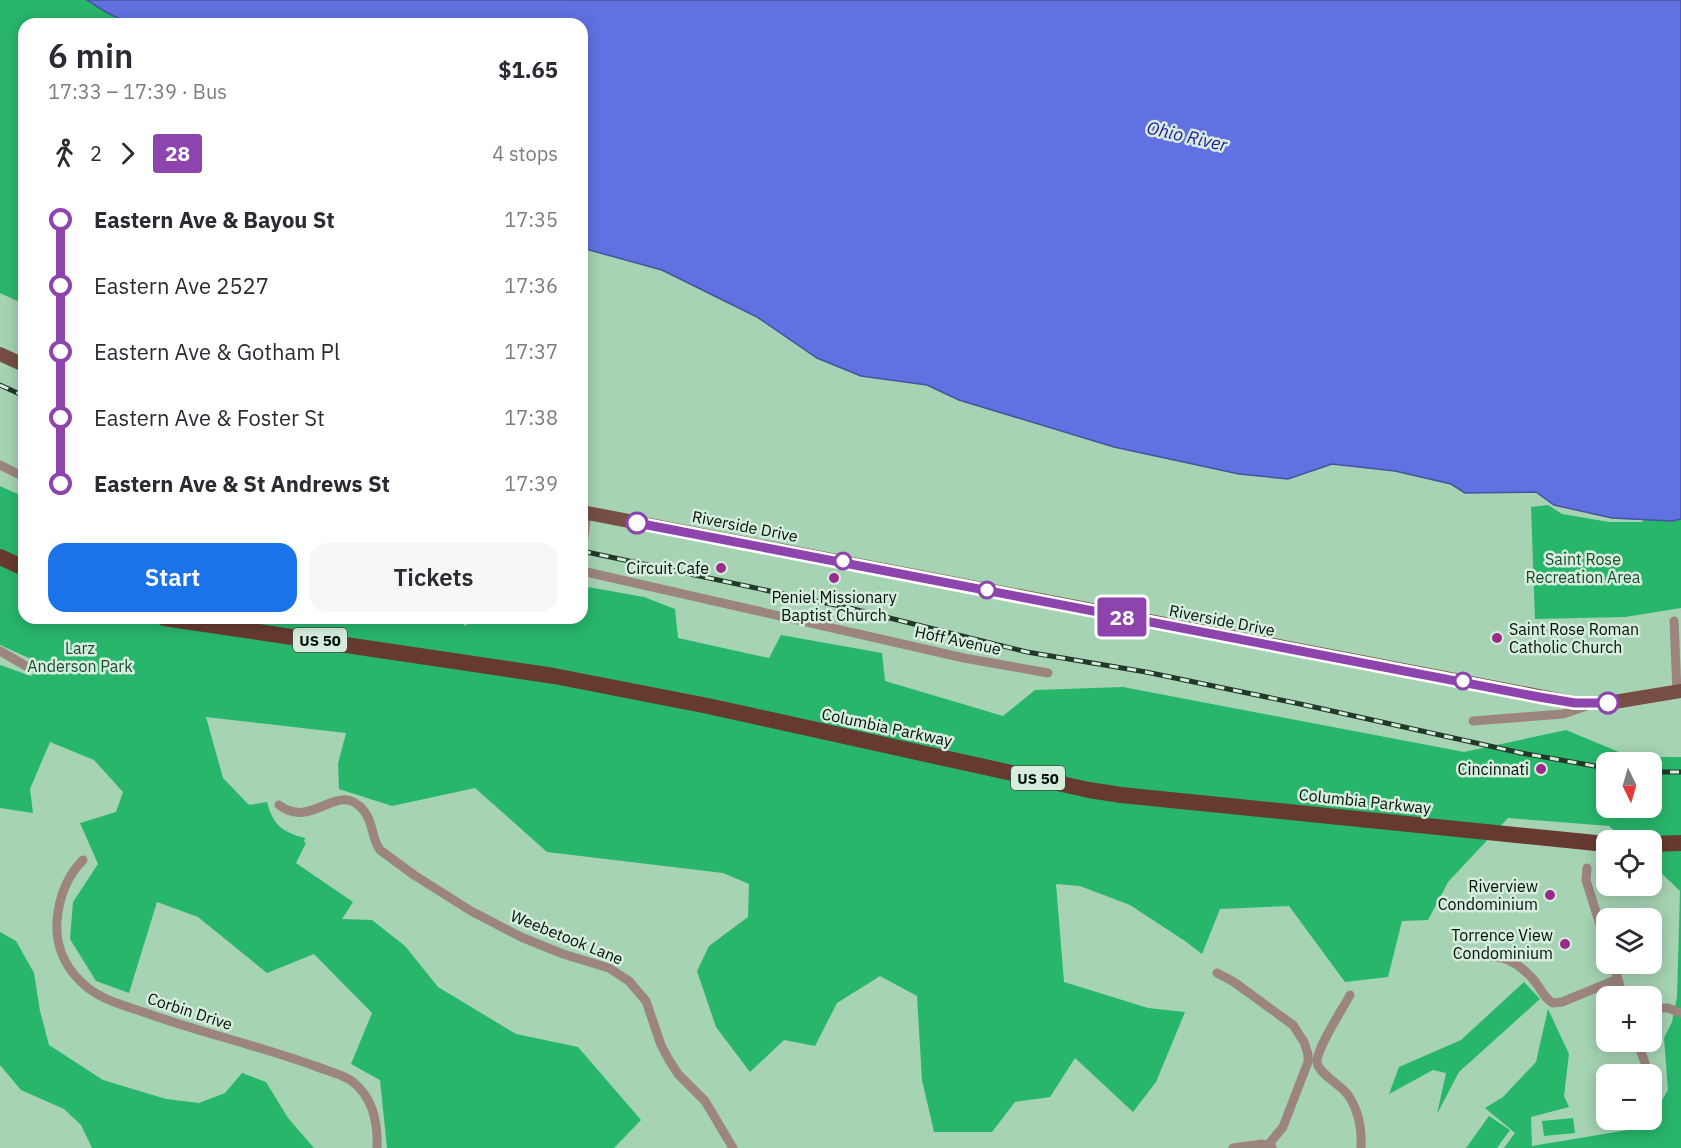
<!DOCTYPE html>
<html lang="en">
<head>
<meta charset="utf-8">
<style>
  body { margin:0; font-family:"IBM Plex Sans",sans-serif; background:#f7f7f7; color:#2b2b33; height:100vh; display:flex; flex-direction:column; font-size:22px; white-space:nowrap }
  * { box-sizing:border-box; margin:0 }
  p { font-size:20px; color:#7c7c81 }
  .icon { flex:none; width:33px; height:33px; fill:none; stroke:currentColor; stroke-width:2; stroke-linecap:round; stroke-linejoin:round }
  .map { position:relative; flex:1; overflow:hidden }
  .side { position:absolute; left:18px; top:18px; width:570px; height:606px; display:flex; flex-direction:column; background:#fff; border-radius:18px; box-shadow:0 3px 15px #0003 }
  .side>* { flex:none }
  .badge { padding:0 12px; border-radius:4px; font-size:21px; line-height:39px }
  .needle { width:39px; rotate:175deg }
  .controls { position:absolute; left:1596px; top:752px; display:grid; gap:12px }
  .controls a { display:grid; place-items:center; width:66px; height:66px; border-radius:12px; background:#fff; box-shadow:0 3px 15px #0003; font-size:30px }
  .map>.badge { position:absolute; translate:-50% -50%; box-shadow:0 0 0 3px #fff }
  .legs { display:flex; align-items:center; gap:9px; height:66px; padding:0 30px; font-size:20px }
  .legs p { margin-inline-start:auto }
  .overview { display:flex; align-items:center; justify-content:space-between; height:102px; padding:0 30px }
  h1 { font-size:33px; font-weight:600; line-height:45px }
  .action { display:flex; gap:12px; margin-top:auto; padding:12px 30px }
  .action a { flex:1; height:69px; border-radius:18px; background:#1a73e8; color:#fff; font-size:24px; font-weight:600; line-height:69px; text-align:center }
  .action a+a { background:#f7f7f7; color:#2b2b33 }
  ul { padding:0 30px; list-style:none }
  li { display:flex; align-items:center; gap:21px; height:66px; font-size:22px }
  li i { display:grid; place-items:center; width:9px; height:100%; margin:0 8px; background:currentColor }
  li i::after { content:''; width:15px; height:15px; margin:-8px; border:4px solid; border-radius:50%; background:#fff }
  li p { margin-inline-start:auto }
  li:first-child i { background:linear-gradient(#0000 50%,currentColor 0) }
  li:last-child i { background:linear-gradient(currentColor 50%,#0000 0) }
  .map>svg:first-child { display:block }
  .green { fill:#28b66b; fill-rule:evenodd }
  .water { fill:#6271e1; stroke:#45549f; stroke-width:1.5 }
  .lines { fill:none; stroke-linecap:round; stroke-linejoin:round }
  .street { stroke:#9c847f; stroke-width:9 }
  .primary { stroke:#764e44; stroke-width:14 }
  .highway { stroke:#673a2f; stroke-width:16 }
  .rail-casing { stroke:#233829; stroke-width:5 }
  .rail { stroke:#d6eddd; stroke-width:3; stroke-dasharray:9; stroke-linecap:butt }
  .line-1-casing { stroke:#fff; stroke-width:14 }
  .line-1 { stroke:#8e44ad; stroke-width:9 }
  .stop-1-dot { fill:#fff; stroke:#8e44ad; stroke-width:3 }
  .poi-dot { fill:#9b2c8b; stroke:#d6eddd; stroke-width:2 }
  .labels { text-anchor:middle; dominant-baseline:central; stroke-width:5; stroke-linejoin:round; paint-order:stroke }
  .shield { fill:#d6eddd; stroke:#425346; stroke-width:1.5 }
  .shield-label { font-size:15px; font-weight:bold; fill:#021106 }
  .street-label { font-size:16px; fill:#021106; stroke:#d6eddd }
  .park-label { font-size:16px; fill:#164d2d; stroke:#d6eddd }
  .poi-label { font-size:16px; fill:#021106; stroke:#d6eddd; text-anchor:end }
  .water-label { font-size:18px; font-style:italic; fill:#27179e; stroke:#d6eddd }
</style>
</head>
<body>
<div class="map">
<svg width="1681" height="1148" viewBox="0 0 1681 1148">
  <rect width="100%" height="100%" fill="#a5d3b3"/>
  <path class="green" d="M0,0H87L104,11L130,24H24V304L0,293Z
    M0,486L24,497V618H460L465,626L476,618H582V586L644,597L675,609L678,638L769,658L781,635L882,653L885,681L1003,716L1035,690L1123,687L1464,752L1566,730L1631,757H1681V1148H1504L1515,1133L1485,1108L1503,1097L1536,1062L1548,1009L1569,1054L1564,1096L1569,1107L1531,1117L1532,1146L1646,1127L1668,1090L1664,1038L1672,1022L1677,997L1680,891L1652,864V840H1625L1609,826L1508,818L1448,882L1428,920L1402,921L1388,977L1345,982L1289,906L1220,909L1202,954L1185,941L1130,905L1080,886L1056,884L1064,982L1148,1008L1185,1012L1156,1082L1133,1112L1075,1058L1050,1097L1015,1102L992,1132H934L922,1080L917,996L880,976L837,1003L815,1046L784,1040L750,1072L716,1027L697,971L709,946L748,917L749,884L723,873L547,852L475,788L392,806L339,789L338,764L346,733L206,717L223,778L247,803L250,805L267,802C273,825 282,832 305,838L304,842L306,843L296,863L353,902L342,919L372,920L405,946L438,987L516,1034L578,1047L641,1120L614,1148H387L380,1080L351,1064L372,1013L314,954L267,973L198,917L157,902L129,993L96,981L70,939L73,902L98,864L80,823L116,812L123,792L94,760L50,742L30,789L33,813L0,808V665L31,676L36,672L40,663L0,645ZM1606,762H1652V807H1606Z
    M1681,490V608L1625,617L1535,619L1531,507L1548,505L1562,514L1586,518L1609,522H1643L1642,495Z
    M0,932L16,941L34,973L40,1011L49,1045L103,1080L166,1099L199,1103L225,1093L242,1073L266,1082L288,1118L314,1148H92L81,1125L64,1109L21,1090L0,1065Z
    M1524,982L1540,999L1459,1072L1437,1114L1446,1073L1433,1070L1389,1094L1399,1067L1461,1040Z
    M1489,1116L1510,1130L1497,1148H1466Z
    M1573,1118L1575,1133L1544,1136L1542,1121Z"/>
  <path class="water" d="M87,0H1681V519L1672,521L1612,518L1554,505L1536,492L1465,493L1451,484L1395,471L1332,464L1288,479L1239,474L1114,447L959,400L927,385L861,376L817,358L757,317L662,270L582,248V24H130L104,11Z"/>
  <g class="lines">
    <path class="street" d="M0,465L24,477
      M582,552L587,513
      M582,571L964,658L1048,673
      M1674,621L1677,692
      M0,651L26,666
      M1473,721L1563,714L1587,706
      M279,805C313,831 338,778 364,811C374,823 371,838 380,850L414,875L471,911L521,937L563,954L609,968L629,981L646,1001L661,1045L669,1060L678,1074L705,1101L733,1148
      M83,860C66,877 59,897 57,921C55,948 67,971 88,988C105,1001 126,1006 146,1013C202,1033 260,1046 315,1066C327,1071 343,1074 353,1082C373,1098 378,1124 377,1148
      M1587,868L1586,880L1606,944
      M1459,954C1493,960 1505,949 1532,978C1540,986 1543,998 1553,1003L1562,1002L1618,979
      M1613,963L1623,996
      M1217,973L1234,982L1293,1025L1304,1042L1308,1054V1062L1283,1127L1268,1145
      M1350,995C1342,1010 1318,1046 1317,1061C1317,1073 1340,1084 1348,1095C1359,1111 1362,1128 1361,1148
      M1652,1008H1668L1681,1013
      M1637,1041L1649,1074
      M1652,1081L1655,1090
      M1233,1148L1262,1144L1272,1147"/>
    <path class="primary" d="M0,354L24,365
      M582,512L1575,703H1608L1681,691"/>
    <path class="highway" d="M0,557L24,568
      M164,618L554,676L708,706L1089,790L1121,795L1606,844
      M1652,844L1681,843"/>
    <defs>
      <path id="rail" d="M0,385L24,396
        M582,551L845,607L1027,652L1146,672L1305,705L1521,753L1606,768
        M1652,772H1681"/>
    </defs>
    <use href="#rail" class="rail-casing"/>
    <use href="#rail" class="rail"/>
  </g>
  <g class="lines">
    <defs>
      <path id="line-1" d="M637,523L1539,697L1575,703H1608"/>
    </defs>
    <use href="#line-1" class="line-1-casing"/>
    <use href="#line-1" class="line-1"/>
  </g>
  <g class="stop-1-dot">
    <circle cx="637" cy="523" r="10"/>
    <circle cx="843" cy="561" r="8"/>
    <circle cx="987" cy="590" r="8"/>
    <circle cx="1463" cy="681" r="8"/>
    <circle cx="1608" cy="703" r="10"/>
  </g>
  <g class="poi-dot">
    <circle cx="721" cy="568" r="6"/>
    <circle cx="834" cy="578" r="6"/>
    <circle cx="1497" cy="638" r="6"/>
    <circle cx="1541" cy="769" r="6"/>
    <circle cx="1550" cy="895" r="6"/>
    <circle cx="1565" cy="944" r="6"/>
  </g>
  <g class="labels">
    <g class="shield">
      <rect x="293" y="628" width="54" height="24" rx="4.5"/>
      <rect x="1011" y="766" width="54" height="24" rx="4.5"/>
    </g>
    <g class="shield-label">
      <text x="320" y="640">US 50</text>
      <text x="1038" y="778">US 50</text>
    </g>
    <g class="street-label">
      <text transform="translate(745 526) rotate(11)">Riverside Drive</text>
      <text transform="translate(1222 620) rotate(11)">Riverside Drive</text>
      <text transform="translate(958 640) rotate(12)">Hoff Avenue</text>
      <text transform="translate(887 727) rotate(12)">Columbia Parkway</text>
      <text transform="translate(1365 801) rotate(6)">Columbia Parkway</text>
      <text transform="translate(567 937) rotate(22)">Weebetook Lane</text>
      <text transform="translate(190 1011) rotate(18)">Corbin Drive</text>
    </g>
    <g class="park-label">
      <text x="1583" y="559">Saint Rose<tspan x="1583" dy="18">Recreation Area</tspan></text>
      <text x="80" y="648">Larz<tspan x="80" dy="18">Anderson Park</tspan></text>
    </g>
    <g class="poi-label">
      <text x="709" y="568">Circuit Cafe</text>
      <text x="834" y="597" text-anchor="middle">Peniel Missionary<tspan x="834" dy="18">Baptist Church</tspan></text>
      <text x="1509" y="629" text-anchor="start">Saint Rose Roman<tspan x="1509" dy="18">Catholic Church</tspan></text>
      <text x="1529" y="769">Cincinnati</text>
      <text x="1538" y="886">Riverview<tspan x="1538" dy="18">Condominium</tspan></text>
      <text x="1553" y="935">Torrence View<tspan x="1553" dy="18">Condominium</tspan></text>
    </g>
    <g class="water-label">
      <text transform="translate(1187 136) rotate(13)">Ohio River</text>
    </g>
  </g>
</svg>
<div class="controls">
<a><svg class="needle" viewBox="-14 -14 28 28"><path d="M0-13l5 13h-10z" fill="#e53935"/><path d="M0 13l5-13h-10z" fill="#7c7c81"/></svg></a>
<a><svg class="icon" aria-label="locate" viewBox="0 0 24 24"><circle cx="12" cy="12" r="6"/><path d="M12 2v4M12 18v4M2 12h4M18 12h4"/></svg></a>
<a><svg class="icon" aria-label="layers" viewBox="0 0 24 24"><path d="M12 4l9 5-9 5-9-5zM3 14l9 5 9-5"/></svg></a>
<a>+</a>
<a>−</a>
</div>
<b class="badge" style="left:1122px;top:617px;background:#8e44ad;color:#fff">28</b>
<section class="side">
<div class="overview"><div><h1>6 min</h1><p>17:33 – 17:39 · Bus</p></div><b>$1.65</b></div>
<div class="legs"><svg class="icon" aria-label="walk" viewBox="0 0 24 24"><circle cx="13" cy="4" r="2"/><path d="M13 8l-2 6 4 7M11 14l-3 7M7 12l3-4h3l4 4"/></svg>2<svg class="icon" aria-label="forward" viewBox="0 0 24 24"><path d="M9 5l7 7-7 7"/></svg><b class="badge" style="background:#8e44ad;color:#fff">28</b><p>4 stops</p></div>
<ul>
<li><i style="color:#8e44ad"></i><b>Eastern Ave &amp; Bayou St</b><p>17:35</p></li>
<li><i style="color:#8e44ad"></i><span>Eastern Ave 2527</span><p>17:36</p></li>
<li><i style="color:#8e44ad"></i><span>Eastern Ave &amp; Gotham Pl</span><p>17:37</p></li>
<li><i style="color:#8e44ad"></i><span>Eastern Ave &amp; Foster St</span><p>17:38</p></li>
<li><i style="color:#8e44ad"></i><b>Eastern Ave &amp; St Andrews St</b><p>17:39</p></li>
</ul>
<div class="action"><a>Start</a><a>Tickets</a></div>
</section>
</div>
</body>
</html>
